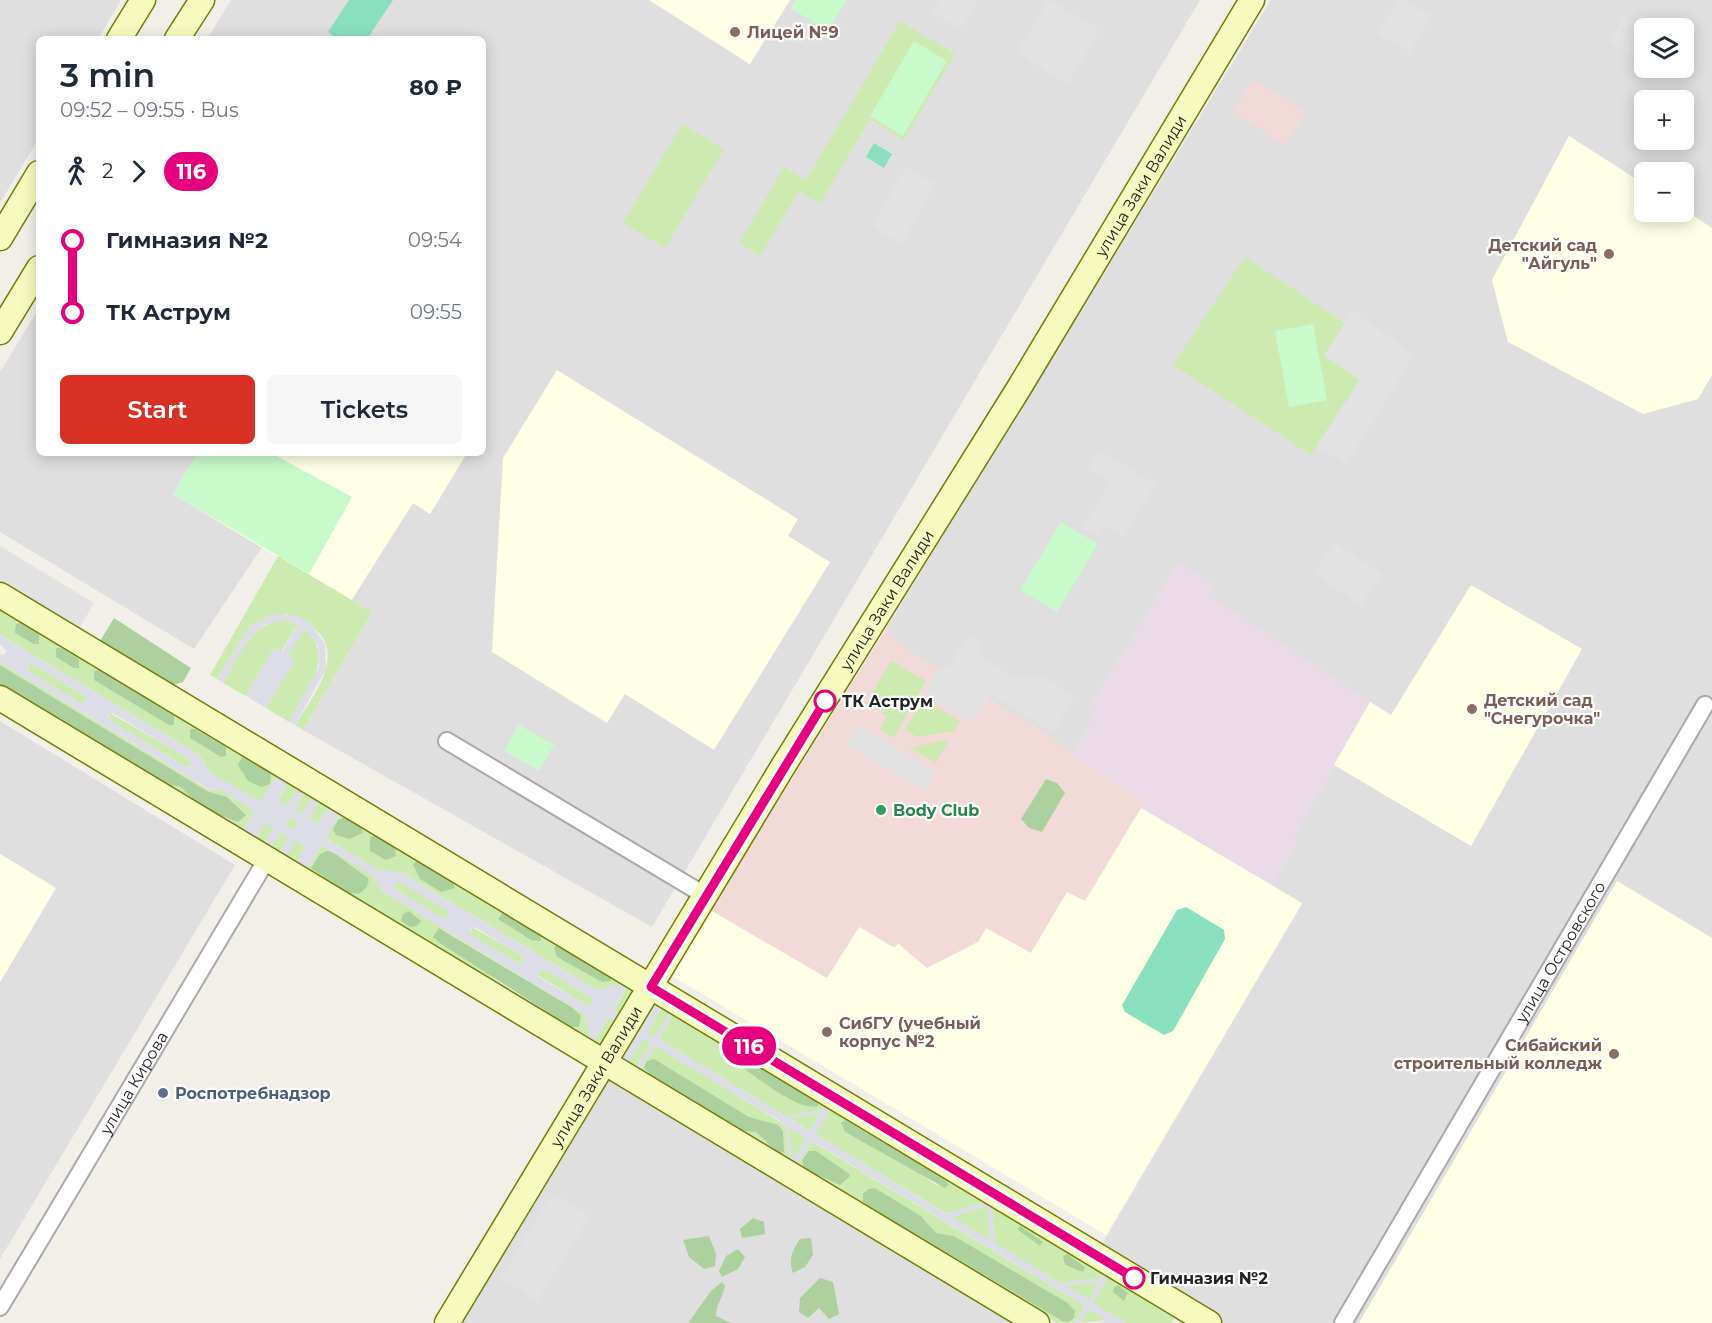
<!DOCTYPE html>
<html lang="en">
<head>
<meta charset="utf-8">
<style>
  body { margin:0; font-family:Montserrat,sans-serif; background:#f6f6f7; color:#1f2937; height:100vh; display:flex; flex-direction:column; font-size:22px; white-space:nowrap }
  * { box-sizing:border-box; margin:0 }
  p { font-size:20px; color:#747a83 }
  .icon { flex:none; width:33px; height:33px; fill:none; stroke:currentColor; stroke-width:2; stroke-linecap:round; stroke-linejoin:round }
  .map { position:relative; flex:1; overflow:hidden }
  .panel { position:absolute; left:36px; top:36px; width:450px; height:420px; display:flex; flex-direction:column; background:#fff; border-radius:9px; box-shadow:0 3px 15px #0003 }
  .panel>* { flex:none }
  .badge { padding:0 12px; border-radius:20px; font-size:21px; line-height:39px }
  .buttons { position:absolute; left:1634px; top:18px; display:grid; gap:12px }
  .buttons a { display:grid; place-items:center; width:60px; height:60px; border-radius:9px; background:#fff; box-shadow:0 3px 15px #0003; font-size:30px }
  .map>.badge { position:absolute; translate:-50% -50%; box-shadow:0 0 0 3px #fff }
  .legs { display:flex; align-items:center; gap:9px; height:66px; padding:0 24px; font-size:20px }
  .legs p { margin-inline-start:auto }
  .head { display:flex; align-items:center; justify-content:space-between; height:102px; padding:0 24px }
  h1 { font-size:33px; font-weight:600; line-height:45px }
  .cta { display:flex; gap:12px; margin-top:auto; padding:12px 24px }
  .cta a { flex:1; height:69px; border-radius:9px; background:#d93025; color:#fff; font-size:24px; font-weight:600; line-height:69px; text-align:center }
  .cta a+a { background:#f6f6f7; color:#1f2937 }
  ul { padding:0 24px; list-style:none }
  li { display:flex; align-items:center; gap:21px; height:72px; font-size:22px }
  li i { display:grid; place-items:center; width:9px; height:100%; margin:0 8px; background:currentColor }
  li i::after { content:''; width:15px; height:15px; margin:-8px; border:4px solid; border-radius:50%; background:#fff }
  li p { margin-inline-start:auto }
  li:first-child i { background:linear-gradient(#0000 50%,currentColor 0) }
  li:last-child i { background:linear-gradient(currentColor 50%,#0000 0) }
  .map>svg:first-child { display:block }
  .residential { fill:#e0dfdf; fill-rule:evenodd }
  .commercial { fill:#f2dad9 }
  .industrial { fill:#ebdbe8 }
  .education { fill:#ffffe5 }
  .grass { fill:#cdebb0; fill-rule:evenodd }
  .forest { fill:#add19e }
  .park { fill:#c8facc }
  .pitch { fill:#88e0be }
  .parking { fill:#e2e2e2 }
  .plaza { fill:#dddde8; fill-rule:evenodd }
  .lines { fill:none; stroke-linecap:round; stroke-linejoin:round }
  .street-casing { stroke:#a9a9a9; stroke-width:20 }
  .secondary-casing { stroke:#707d05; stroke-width:27 }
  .street { stroke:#fff; stroke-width:16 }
  .secondary { stroke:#f7fabf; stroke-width:24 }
  .line-1-casing { stroke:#fff; stroke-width:14 }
  .line-1 { stroke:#e6007e; stroke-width:9 }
  .education-dot { fill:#8d6e63; stroke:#fff; stroke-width:2 }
  .stop-1-dot { fill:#fff; stroke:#e6007e; stroke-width:3 }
  .leisure-dot { fill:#2e9e5b; stroke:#fff; stroke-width:2 }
  .service-dot { fill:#5c6f8a; stroke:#fff; stroke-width:2 }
  .labels { text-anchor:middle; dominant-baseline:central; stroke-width:4.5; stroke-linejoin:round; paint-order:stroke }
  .education-label { font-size:16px; font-weight:bold; fill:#785e54; stroke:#fff; text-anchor:start }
  .street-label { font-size:16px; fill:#222; stroke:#fff }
  .stop-label { font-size:16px; font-weight:bold; fill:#222; stroke:#fff; text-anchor:start }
  .leisure-label { font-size:16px; font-weight:bold; fill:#27864d; stroke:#fff; text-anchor:start }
  .service-label { font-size:16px; font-weight:bold; fill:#4e5e75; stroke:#fff; text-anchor:start }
</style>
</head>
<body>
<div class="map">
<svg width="1712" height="1323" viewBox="0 0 1712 1323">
  <rect width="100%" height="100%" fill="#f2efe9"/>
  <path class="residential" d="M0,0H121L98,39H39V138L0,203Z
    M231,0H649L749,64L790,0H1200L652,927L303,730L372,612L351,601L413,503L430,514L467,453H483V39H207Z
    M1271,0H1712V938L1617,881L1359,1323H1221L1101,1246L1302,904L1271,885L1297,844L1293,838L1334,765L1471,845V585L1391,716L1207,595L1179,563L1087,712L1095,716L1071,755L1050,736L907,650L886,629ZM1644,28H1683V68H1644ZM1644,100H1683V140H1644ZM1644,172H1683V212H1644Z
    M39,308V453H198L174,494L262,547L194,649L0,532V372Z
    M0,721L235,865L0,1259V982L56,888L0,854Z
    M611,1080L616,1082L1013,1323H455L603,1082Z"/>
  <path class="commercial" d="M1253,79L1306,112L1285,145L1233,112Z
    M886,629L907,650L1050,736L1071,755L1147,801L1085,901L1067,892L1031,953L978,942L927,968L899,944L827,979L710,910Z"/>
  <path class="industrial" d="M1179,563L1213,584L1208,595L1370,702L1293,838L1297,844L1271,885L1141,808L1146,801L1071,755L1095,716L1087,712Z"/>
  <path class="education" d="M649,0H790L750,64Z
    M1569,136L1644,184V212H1683V209L1712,228V375L1698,399L1643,414L1508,342L1492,280Z
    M557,370L798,519L788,536L830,562L714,750L625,694L607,723L492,652L503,458Z
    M198,453H467L430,514L413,503L351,601L173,494Z
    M1471,585L1582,649L1471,846L1334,765L1370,702L1391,715Z
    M1141,808L1302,903L1106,1235L674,977L677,962L710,910L827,978L859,927L895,948L898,944L927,968L978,942L986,928L1031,953L1067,892L1085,901Z
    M0,854L56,888L0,982Z
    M1617,881L1712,938V1323H1359Z"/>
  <path class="grass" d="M900,21L955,54L904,140L870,119L820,204L799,191L760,256L739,243L784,167L806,180Z
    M682,124L724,149L665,248L623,223Z
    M1245,257L1345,323L1324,355L1360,379L1311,455L1173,365Z
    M278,556L372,612L303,730L295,725C309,702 345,658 318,632C310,624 295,619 286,614L250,626L217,679L210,675Z
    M0,607L278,774L260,803L209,772L201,756L0,635Z
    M285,620L298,624L281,652L274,648L246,696L223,683C239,656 250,622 285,620Z
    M304,628C337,657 306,693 289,722L266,708L294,660L287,656Z
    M891,660L926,681L894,738L880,730L887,716L866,704Z
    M0,662L211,791L218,788L255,811L241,833L0,688V685L165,784L180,787L206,810L228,820L227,797L207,791L0,665Z
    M33,664L85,696L86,702L80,703L29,672L28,666Z
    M923,699L960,721L955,731L918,737L905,730Z
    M110,713L191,760V766L186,767L108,720Z
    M949,739L936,763L910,748Z
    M289,781L299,787L287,806L278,801Z
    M305,791L313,795L302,815L294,810Z
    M320,799L330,805L318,824L309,819Z
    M342,812L621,979L617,985L597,990L402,873L377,870L325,838Z
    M285 823a7 7 0 1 1 14 0a7 7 0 1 1-14 0Z
    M265,822L274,828L264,846L254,841Z
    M281,832L289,837L278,855L270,850Z
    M295,840L305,846L295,865L285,859Z
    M322,845L373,875L382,891L583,1013L590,1032L586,1040L306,871ZM442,929L573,1008L581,1016L576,1028L498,982Z
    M399,881L448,911L449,917L443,919L395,889L394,884Z
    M472,927L523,956L524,962L519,964L470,935Z
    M544,969L592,998L593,1004L588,1006L539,976L538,971Z
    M629,984L636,989L622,1016L613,1011Z
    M664,1004L672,1009L655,1037L647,1032Z
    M675,1011L827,1104L823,1110L785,1116L659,1039Z
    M608,1017L618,1023L601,1047L593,1043Z
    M643,1038L651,1043L635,1069L627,1065Z
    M655,1045L785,1125L790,1164L639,1071ZM654,1060L749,1117L778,1153L756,1132L744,1131L651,1075L644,1068Z
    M832,1107L987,1201L947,1214L815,1134ZM849,1121L941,1177L948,1184L936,1185L915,1170L845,1132Z
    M821,1113L810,1131L789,1118Z
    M788,1127L806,1138L793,1160Z
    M811,1141L1085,1306L1074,1323H1057L796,1167ZM868,1206L921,1216L936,1233L954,1236L1068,1303L1075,1311L1069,1322L1062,1321Z
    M991,1204L1105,1273L1102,1278L1060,1283L995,1244Z
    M987,1206L990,1241L951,1217Z
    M1109,1275L1187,1323L1174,1319L1172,1323H1126L1092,1303Z
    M1100,1282L1089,1300L1064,1286Z
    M1089,1309L1108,1320L1080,1323Z"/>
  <path class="forest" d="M114,618L191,668L183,682L170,686L100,641Z
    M21,623L39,634V644H34L15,633L16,624Z
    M56,648H61L79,659V668H74L56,657Z
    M0,665L207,791L227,797L246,815L238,822L206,810L180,787L165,784L0,685Z
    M99,670L174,715V725H169L94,680V671Z
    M190,729H195L226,747V756L221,757L190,738Z
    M242,757L271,773L270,784L261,787L248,781L238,765Z
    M1046,779L1057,783L1065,793L1042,832L1029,828L1021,819Z
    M345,817L361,826L363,833L349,839L336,835L333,829L338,820Z
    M376,835L395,847L396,856L386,860L370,851V837Z
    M327,851L334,853L369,879L367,887L359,894L346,892L311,868L320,854Z
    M417,860L452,881L455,888L441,892L420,879L413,864Z
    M409,911L421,921L417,926L410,927L401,921L403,914Z
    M503,912L540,934L541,941L531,940L498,919Z
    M439,928L573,1008L581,1016L579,1027H571L441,944L433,937Z
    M558,943L611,977V981L602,982L557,957L554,948Z
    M744,1056L818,1102V1106C799,1112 757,1077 740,1066L738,1059Z
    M654,1059L749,1117L778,1125L783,1131L784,1152L778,1153L756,1132L744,1131L651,1075L644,1068L647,1061Z
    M845,1120L942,1177L949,1184L945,1188L845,1132L841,1123Z
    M809,1151H816L848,1173L850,1176L840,1185L804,1169L802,1160Z
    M875,1188L921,1216L936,1233L954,1236L1068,1303L1075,1311L1074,1318L1069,1322L1062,1321L868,1206L863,1201V1194L868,1189Z
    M753,1218L764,1222L765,1234L742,1238L740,1229Z
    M1020,1226L1043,1242L1040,1246L1017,1229Z
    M709,1236L716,1254L715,1266L704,1269L689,1257L683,1240Z
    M811,1238L813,1255L805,1267L793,1273C788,1259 792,1251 800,1239Z
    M738,1249L745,1257L738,1269L722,1277L719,1271L726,1256Z
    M1067,1254L1085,1267L1083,1272L1065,1265L1063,1256Z
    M820,1278L833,1282L839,1314L829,1319L819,1308L808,1318L799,1312L800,1298Z
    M722,1282L725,1286C723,1297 716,1305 716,1316L731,1323H688L711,1291Z
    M1118,1285L1128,1293L1124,1301L1113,1292L1114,1287Z"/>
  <path class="park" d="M796,0H847L827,31L791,8Z
    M914,41L947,61L903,136L870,116Z
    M1313,324L1327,400L1289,407L1275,331Z
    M198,453H271L352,497L309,574L173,494Z
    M1061,522L1098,544L1057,612L1020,590Z
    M519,725L554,745L539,771L504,751Z"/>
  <path class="pitch" d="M349,0H393L367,39H338L328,32Z
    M874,143L892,154L884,168L866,157Z
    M1186,907L1224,930L1225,939L1173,1031L1164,1035L1125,1012L1122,1005L1177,910Z"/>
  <path class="parking" d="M940,0H978L960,29L932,12Z
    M1049,0L1100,30L1067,84L1017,53Z
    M1398,0H1403L1431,16L1410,52L1378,34Z
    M1624,16L1644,28V64L1609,42Z
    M906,167L935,184L901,244L872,227Z
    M1353,311L1414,354L1346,465L1317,445L1360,380L1324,355Z
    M1099,450L1155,484L1123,537L1105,526L1098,537L1083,528L1111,482L1088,468Z
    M1335,543L1382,574L1361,605L1314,574Z
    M0,546L94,603L79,629L0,581Z
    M969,635L982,642L976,654L1017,679L1042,676L1075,696L1053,733L990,694L972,722L923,694L937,671L952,663Z
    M858,725L936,771L925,791L847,745Z
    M553,1193L590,1216L537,1301L501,1278Z"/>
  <path class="plaza" d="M273,614L298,616L310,623L325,644L326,669L295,725L289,722L319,667L318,646L305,628L288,655L295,660L266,708L246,696L274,648L282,652L298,624L285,620L264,625L248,640L223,683L217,679L250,626Z
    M0,635L201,756L209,772L260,802L278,774L289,781L278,800L287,806L299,787L305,791L294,810L302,814L313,795L320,799L309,819L318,824L330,805L341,812L326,839L377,869L402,873L597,990L617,985L621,979L629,984L613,1010L622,1016L618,1023L608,1018L593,1043L586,1040L590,1032L583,1013L382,891L372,875L322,845L306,871L295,865L305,846L296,841L285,859L278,855L289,837L281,832L270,850L264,846L274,828L265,823L254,841L241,833L255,811L218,788L212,791L0,662V654L4,655L7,651L0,644ZM33,664L85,696L86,702L80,703L29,672L28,666ZM113,713L190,760L191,766L186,767L109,720L108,715ZM293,817L299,824L291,830L285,823ZM399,882L448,911L449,917L444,919L395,889L394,884ZM475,927L523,956L524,962L519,964L470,935V929ZM544,969L592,998L593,1004L588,1006L539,977L538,971Z
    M655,1002L664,1004L647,1032L655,1036L672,1009L675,1011L659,1039L785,1116L823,1110L827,1104L832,1107L816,1134L946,1214L987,1201L991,1204L996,1244L1060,1283L1102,1278L1105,1273L1109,1275L1093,1303L1126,1323H1096L1108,1320L1089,1309L1080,1323H1074L1085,1306L812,1141L796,1167L790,1164L785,1124L655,1046L639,1071L635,1069L651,1043L643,1039L627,1065L621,1057ZM820,1114L810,1131L790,1119V1118ZM788,1128L806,1138L793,1159V1158ZM986,1206L990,1240L952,1217ZM1099,1282L1089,1300L1065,1286H1066Z"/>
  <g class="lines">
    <defs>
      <g id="street">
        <path d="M447,741L706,896"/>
        <path id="s1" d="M0,1307L267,859"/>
        <path id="s2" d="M1343,1323L1705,705"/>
      </g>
      <g id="secondary">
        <path d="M119,39L143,0"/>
        <path d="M177,39L202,0"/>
        <path d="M0,238L39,173"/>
        <path d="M0,332L39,268"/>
        <path d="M0,595L1209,1323"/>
        <path d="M0,698L1037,1323"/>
        <path id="s3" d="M447,1323L782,768L1019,388L1252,0"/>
      </g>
    </defs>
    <use href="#street" class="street-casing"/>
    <use href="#secondary" class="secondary-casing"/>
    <use href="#street" class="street"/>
    <use href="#secondary" class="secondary"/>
  </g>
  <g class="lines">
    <defs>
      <path id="line-1" d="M825,701L651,987L1134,1278"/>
    </defs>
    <use href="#line-1" class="line-1-casing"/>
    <use href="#line-1" class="line-1"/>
  </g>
  <g class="education-dot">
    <circle cx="735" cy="32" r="6"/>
    <circle cx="1609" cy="254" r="6"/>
    <circle cx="1472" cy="709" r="6"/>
    <circle cx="827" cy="1032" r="6"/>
    <circle cx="1614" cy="1054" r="6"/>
  </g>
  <g class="stop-1-dot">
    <circle cx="825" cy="701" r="10"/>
    <circle cx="1134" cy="1278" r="10"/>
  </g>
  <circle class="leisure-dot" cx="881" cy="810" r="6"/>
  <circle class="service-dot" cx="163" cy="1093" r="6"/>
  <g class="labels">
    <g class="education-label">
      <text x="747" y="32">Лицей №9</text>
      <text x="1597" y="245" text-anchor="end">Детский сад<tspan x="1597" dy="18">"Айгуль"</tspan></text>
      <text x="1484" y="700">Детский сад<tspan x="1484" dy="18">"Снегурочка"</tspan></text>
      <text x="839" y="1023">СибГУ (учебный<tspan x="839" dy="18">корпус №2</tspan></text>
      <text x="1602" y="1045" text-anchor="end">Сибайский<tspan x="1602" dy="18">строительный колледж</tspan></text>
    </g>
    <g class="street-label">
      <text stroke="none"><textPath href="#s3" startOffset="1332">улица Заки Валиди</textPath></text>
      <text stroke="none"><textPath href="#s3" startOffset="846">улица Заки Валиди</textPath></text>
      <text stroke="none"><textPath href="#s2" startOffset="430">улица Островского</textPath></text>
      <text stroke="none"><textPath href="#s3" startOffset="288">улица Заки Валиди</textPath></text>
      <text stroke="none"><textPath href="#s1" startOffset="261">улица Кирова</textPath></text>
    </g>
    <g class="stop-label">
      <text x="842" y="701">ТК Аструм</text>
      <text x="1150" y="1278">Гимназия №2</text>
    </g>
    <g class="leisure-label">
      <text x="893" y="810">Body Club</text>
    </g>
    <g class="service-label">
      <text x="175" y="1093">Роспотребнадзор</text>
    </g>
  </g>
</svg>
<div class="buttons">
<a><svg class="icon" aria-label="layers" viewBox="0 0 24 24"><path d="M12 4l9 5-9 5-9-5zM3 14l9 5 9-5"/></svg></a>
<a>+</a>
<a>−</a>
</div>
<b class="badge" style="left:749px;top:1046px;background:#e6007e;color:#fff">116</b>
<section class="panel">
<div class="head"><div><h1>3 min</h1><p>09:52 – 09:55 · Bus</p></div><b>80 ₽</b></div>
<div class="legs"><svg class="icon" aria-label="walk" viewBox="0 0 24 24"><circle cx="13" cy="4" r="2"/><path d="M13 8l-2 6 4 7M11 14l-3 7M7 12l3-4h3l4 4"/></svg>2<svg class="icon" aria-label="forward" viewBox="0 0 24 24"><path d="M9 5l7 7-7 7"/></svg><b class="badge" style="background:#e6007e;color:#fff">116</b></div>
<ul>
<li><i style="color:#e6007e"></i><b>Гимназия №2</b><p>09:54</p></li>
<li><i style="color:#e6007e"></i><b>ТК Аструм</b><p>09:55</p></li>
</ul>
<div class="cta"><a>Start</a><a>Tickets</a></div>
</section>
</div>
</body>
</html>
